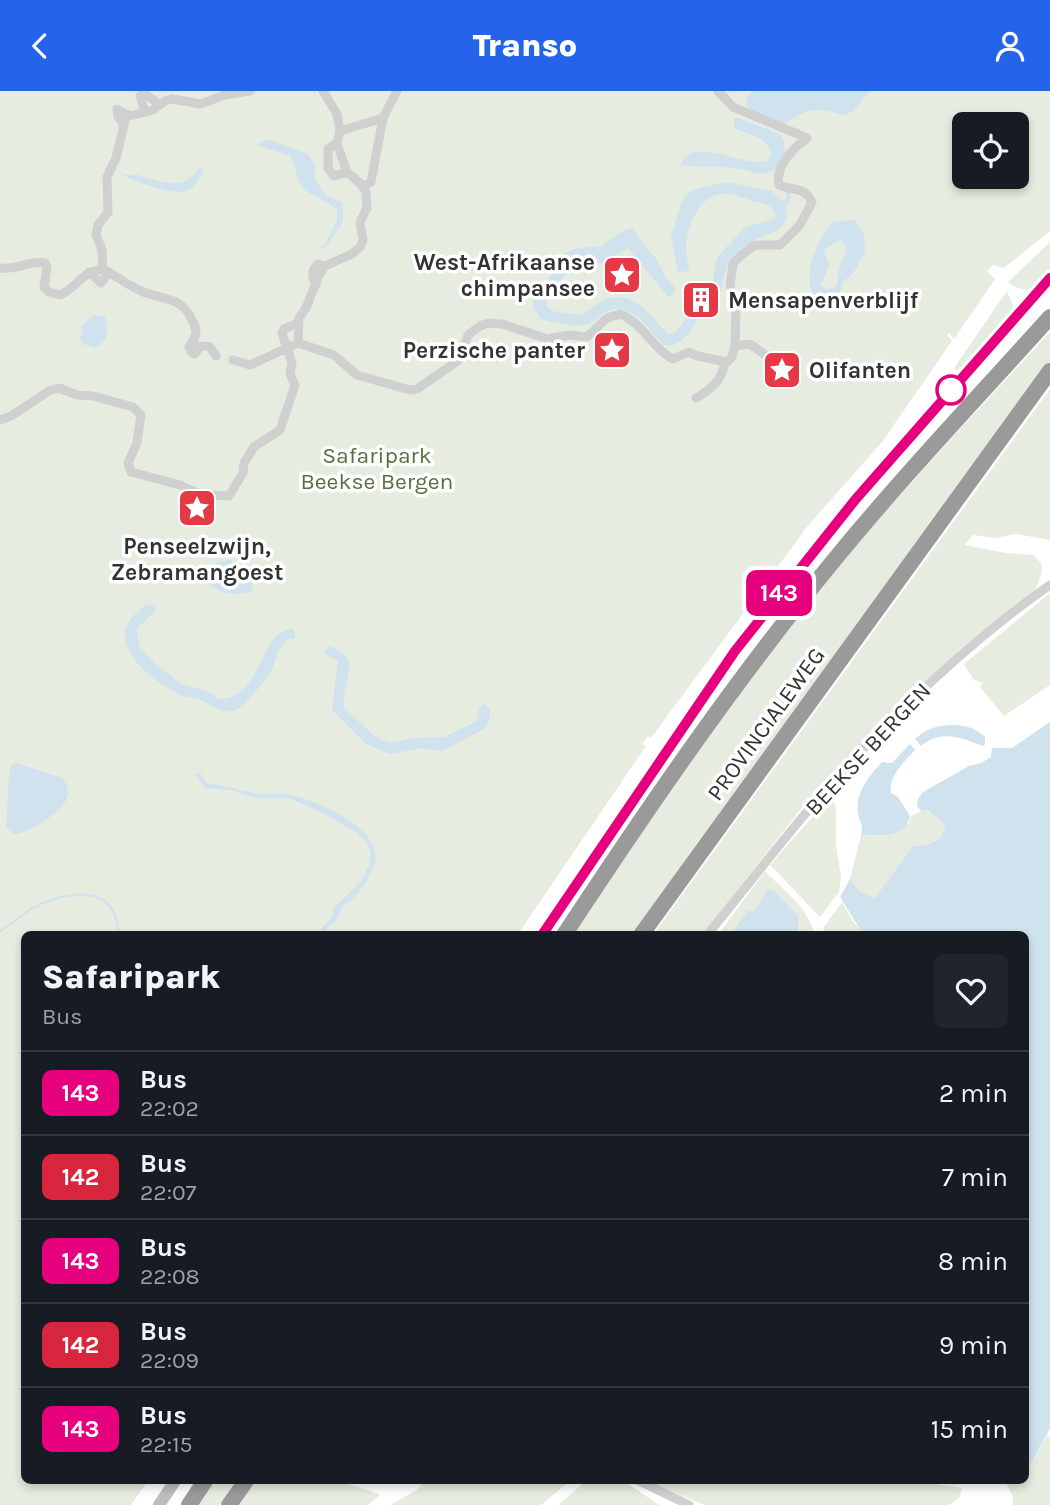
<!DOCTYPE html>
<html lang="en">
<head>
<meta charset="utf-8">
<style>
  body { margin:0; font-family:Karla,sans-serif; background:#20242c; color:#f1f3f6; height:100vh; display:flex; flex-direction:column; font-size:26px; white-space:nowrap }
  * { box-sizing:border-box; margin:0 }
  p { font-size:23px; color:#9ea1a6 }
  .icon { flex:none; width:38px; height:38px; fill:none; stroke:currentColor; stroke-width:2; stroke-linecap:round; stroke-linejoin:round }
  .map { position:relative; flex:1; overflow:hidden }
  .sheet { position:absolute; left:21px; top:840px; width:1008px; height:553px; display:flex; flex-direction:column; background:#171b24; border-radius:10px; box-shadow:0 4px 10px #0003 }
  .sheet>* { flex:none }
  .badge { padding:0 14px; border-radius:10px; font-size:24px; line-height:46px }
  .controls { position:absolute; left:952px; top:21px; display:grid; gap:14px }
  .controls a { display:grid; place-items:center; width:77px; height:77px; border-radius:10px; background:#171b24; box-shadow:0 4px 10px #0003; font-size:35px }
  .map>.badge { position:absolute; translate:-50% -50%; box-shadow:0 0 0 4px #fff }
  .round { display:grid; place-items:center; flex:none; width:74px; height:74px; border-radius:10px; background:#20242c }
  .summary { display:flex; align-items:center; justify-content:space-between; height:119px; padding:0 21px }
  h1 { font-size:33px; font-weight:800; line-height:52px }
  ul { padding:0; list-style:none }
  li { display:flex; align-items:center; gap:21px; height:84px; padding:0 21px; border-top:2px solid #363941 }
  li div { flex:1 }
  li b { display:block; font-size:26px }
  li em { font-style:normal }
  li .badge { min-width:77px; font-weight:700; text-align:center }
  header { display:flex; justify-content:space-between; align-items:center; height:91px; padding:0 21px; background:#2563eb; color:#fff; font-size:32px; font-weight:800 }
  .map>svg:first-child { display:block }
  .green { fill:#e6ecdf; fill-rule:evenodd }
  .water { fill:#cfe2ee; fill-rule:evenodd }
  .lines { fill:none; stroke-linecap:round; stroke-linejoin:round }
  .stream { stroke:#cfe2ee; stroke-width:2.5 }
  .street-tunnel { stroke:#d6d6d6; stroke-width:9; stroke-dasharray:9 4.5; stroke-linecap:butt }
  .street { stroke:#d0d0d0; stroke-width:9 }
  .secondary { stroke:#bdbdbd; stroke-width:12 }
  .highway { stroke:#9a9a9a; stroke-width:16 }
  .line-casing { stroke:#fff; stroke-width:16 }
  .line { stroke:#e6007e; stroke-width:10 }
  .stop-dot { fill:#fff; stroke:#e6007e; stroke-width:3.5 }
  .labels { text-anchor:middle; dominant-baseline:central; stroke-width:7; stroke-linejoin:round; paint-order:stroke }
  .poi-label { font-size:23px; font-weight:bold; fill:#333; stroke:#fff; text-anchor:end }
  .park-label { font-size:23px; fill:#56703f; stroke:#fff }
  .street-label { font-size:23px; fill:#333; stroke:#fff }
</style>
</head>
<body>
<header><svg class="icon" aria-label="back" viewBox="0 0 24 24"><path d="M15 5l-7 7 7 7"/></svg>Transo<svg class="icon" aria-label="person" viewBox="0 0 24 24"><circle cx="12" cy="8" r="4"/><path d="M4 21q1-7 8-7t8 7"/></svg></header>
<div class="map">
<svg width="1050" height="1414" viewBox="0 0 1050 1414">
  <rect width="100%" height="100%" fill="#fff"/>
  <path class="green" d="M0,0H1050V140L1004,177L993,174L987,180L995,188L954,248L949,242L947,244L952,250L882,351L807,436L651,647L648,645L642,653L646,655L518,843L24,844V1390H148L131,1414H0ZM964,33H1017V86H964Z
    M1050,151V180L1038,195L1025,199L1016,196L1008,191Z
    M1007,200L1013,215L1011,225L957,280L954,277Z
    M1050,241V270L635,843L572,844C647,733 721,624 803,519C880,422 966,332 1050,241Z
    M1050,298V449L1016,443L995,447L973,444L965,454L1005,462L1033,464L1041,472L1042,481L1036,498L959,559L849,666L803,715L703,843L653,844Z
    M1050,502V594L1004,625L980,596L983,592L974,589L964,573Z
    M832,704L836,718V754L841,786L839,801L820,826L770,774Z
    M923,719C933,719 940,727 945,734C943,751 929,755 913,755L875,808L859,800L850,788L861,744L881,745L909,732L911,725Z
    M765,780C782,798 810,818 814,843H799L798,825L767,799L754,820L748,821L731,843L718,844Z
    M842,811L854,832L862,840L863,843H824V836Z
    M1047,1345L1050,1346V1414H1013V1406L1005,1390H1026V1381Z
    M209,1390H237L219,1414H194Z
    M255,1390C297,1390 342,1385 380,1404L368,1414H237Z
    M425,1390H570L541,1414H390L417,1399Z
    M586,1390H624L659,1414H558Z
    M645,1390H915L962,1397L959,1407L949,1414H705Z"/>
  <path class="water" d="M753,0H870L853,20L845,24C837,24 830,19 822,19C808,17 795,26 784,33L755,21L746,15L747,6Z
    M735,26L780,43C790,57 785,78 766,82C757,85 749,79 740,78C720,74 700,77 680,74C682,71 684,67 687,65C704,50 747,77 767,70L771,62C768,45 748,44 734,37Z
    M267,48L308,63L315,74V89L327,105L343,112V131L325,157L316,158L324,155L337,129V120C330,109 313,107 303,97C297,91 296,75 290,65L257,54Z
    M200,76L204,79C201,85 196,94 191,98C177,107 133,90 120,82L133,85L134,83C148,86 173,98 187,89C192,86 196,80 200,76Z
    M727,91L772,100L783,111L786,107V98H790L791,108L786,115C791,141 768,141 751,151C743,155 736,162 730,170C724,177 724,192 720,202L712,196L716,170L719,164L745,136L774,128L776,125C771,111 762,113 750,109C741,107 733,102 723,103C699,103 686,137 686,157C687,165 688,172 689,180L678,181L671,146L682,110L690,101L699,97Z
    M855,129L864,144L865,161L854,181L843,191L838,208L830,211L814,206C801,182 817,152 832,131ZM840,149L846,154C846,167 843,167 839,177C837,184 839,189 836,196L827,199L821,194L829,174L824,159Z
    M633,137L642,152L655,166L666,187L676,198L669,207L628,157L603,172L577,175L557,192L547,206L546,215L552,220L581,224C590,220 596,212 605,209C634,197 651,226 668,243L676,241L690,223L698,229C689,241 681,257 664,254C649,239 633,210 607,220C599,224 594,233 584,234C571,237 554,231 541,228L534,218L533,208L553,181L552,175C561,158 583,154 600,156L622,140Z
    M94,224L105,226C108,241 110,248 96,257L83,253L79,247L83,242L80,236Z
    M230,469C241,476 253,484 253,499C242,507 214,502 207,490L217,483L215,476L216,472Z
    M148,513L155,515V520L136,538L140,556L157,574L181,593L212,602L218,608C264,609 258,537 294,538L295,548H287C278,558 277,565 273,576C269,587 249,609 239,617C225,627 211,613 199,608C192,606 185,607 178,603C144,584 96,545 148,513Z
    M330,555C366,570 340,590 344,617L371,642L381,649L391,652L413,647L444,646L475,631L478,627L479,617L485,613L490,618L489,630L484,638L446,658L441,660L423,657L390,663L366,653L332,619L338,569L327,565L323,561Z
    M1050,631V1338L1026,1381V844L863,843L840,806L850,788L859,800L875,807L913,755C929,755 943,751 945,734L928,719L921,720L917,715L918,708L923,701L969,675L981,672L991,666L992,657H1012Z
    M950,634C964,634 975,636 985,646V653L983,655C961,647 941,638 921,655L915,648C926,638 935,635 950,634Z
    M910,653L915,659C905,670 888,685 891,702L898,706L910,725C906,747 879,745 861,744C864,735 859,731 858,722C855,702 869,685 882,671L892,672Z
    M16,672L62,687C66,692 69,697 68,703C66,720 29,742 14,743L6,736C9,715 6,695 11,674Z
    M200,682L207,692C226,694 243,701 261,703C270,704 279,701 288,703C316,709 390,739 373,777C366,792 358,806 343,814L335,832L330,834L323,843H316L332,826L334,816L361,791L370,772L371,763L368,753L356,741L323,722L289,707H257L230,699L205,697L195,683Z
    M767,799H773L798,825L799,843H731L748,820H754Z"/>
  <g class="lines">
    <path class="stream" d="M0,840C11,834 20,825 31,818C50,807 91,795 108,813C116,822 119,833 117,844"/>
    <path class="street-tunnel" d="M314,0H315"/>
    <path class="street" d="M323,0L337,23L340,40L337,53L347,81
      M718,0L733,16L807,47
      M145,21L140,5L144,2L160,14
      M123,32L118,26L117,18L128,24
      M340,40L383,27
      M363,96L371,91L383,27L397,0
      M0,177C19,179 30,169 45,172L47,176L44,196L49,201L60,204C79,195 77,184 102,178C116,184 127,194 141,200C162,209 182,205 192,229C196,237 198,241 193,249C197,260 202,253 210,256L216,265
      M103,179L102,159L96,144L98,134L108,121L107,86L116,67L126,26L153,19L165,10L172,8L201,13L224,4L250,0
      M89,181L101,192L109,181
      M316,194C311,186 311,180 318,173L325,175
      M552,247L570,244L587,246L607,227L620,223C643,232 652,257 673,268L689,261L697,265L727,271L732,266L735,255L750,253L764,263
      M193,249L189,256L192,262L195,263L200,256
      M298,252L299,227L306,217L319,184L325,175L352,163L360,156L363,149L360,131L367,117L366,101L361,93L347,81L334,85L328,77V58L337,52
      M735,255L736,215L730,194L733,173L740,165L755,154H780L800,134L812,111C804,95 792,100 779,94C775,76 793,57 807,47
      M233,269L250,274L298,252L334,264L357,284L410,299L417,298L459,269L468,244L480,235L488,232L502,233L545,247
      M696,307C712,298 722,289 725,271
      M0,329L11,325L49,300L59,297L77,304L93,305L133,316L141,324L137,352L128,372L131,381L180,394L202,404L229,405L243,382L244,372L254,356L280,339L295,294L290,283L292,272L282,242L284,238L298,232
      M707,844C750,792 791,737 836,687C901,616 971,549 1050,494
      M639,1390L689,1414"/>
    <path class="secondary" d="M542,844L735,560L820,451L1050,187
      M159,1414L175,1390"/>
    <path class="highway" d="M564,844C649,715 736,588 835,468C903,385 978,306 1050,226
      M641,844L1050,280
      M189,1414L205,1390
      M229,1414L246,1390"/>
  </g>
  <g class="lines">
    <defs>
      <path id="line" d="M542,844L735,560L855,409L1050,187"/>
    </defs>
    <use href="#line" class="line-casing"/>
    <use href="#line" class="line"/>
  </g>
  <defs>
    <symbol id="sight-square" viewBox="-11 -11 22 22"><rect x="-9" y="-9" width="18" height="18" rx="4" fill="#e63946" stroke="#fff"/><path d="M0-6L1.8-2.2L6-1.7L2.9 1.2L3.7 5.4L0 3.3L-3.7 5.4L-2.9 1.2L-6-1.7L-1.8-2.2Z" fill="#fff"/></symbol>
    <symbol id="building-square" viewBox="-11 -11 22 22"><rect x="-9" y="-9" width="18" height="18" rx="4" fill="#e63946" stroke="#fff"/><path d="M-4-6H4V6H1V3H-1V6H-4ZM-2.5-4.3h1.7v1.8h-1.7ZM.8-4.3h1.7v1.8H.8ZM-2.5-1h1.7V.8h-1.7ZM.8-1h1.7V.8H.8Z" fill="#fff"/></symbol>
  </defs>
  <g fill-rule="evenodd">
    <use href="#sight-square" x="600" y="162" width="44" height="44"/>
    <use href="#building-square" x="679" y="187" width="44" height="44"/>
    <use href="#sight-square" x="590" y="237" width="44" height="44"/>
    <use href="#sight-square" x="760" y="257" width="44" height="44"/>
    <use href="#sight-square" x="175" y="395" width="44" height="44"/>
  </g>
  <circle class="stop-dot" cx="951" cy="299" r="14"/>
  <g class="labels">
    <g class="poi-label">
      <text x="595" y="171">West-Afrikaanse<tspan x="595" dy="26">chimpansee</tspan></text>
      <text x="728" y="209" text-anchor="start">Mensapenverblijf</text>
      <text x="585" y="259">Perzische panter</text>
      <text x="809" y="279" text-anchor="start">Olifanten</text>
      <text x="197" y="455" text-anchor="middle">Penseelzwijn,<tspan x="197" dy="26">Zebramangoest</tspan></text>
    </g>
    <g class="park-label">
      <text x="377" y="364">Safaripark<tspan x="377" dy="26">Beekse Bergen</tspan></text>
    </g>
    <g class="street-label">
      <text transform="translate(766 633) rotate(-54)">PROVINCIALEWEG</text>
      <text transform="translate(868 658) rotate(-47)">BEEKSE BERGEN</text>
    </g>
  </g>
</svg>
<div class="controls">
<a><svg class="icon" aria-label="locate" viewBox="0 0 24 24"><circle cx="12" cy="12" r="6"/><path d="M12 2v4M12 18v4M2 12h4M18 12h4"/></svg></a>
</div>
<b class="badge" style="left:779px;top:502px;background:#e6007e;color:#fff">143</b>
<section class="sheet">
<div class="summary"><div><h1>Safaripark</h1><p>Bus</p></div><a class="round"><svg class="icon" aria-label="heart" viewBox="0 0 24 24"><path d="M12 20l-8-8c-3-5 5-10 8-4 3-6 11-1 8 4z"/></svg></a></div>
<ul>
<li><span class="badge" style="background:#e6007e;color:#fff">143</span><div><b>Bus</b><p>22:02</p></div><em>2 min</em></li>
<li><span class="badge" style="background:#d7263d;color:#fff">142</span><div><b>Bus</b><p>22:07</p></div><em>7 min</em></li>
<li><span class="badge" style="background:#e6007e;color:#fff">143</span><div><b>Bus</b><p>22:08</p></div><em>8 min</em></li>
<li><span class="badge" style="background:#d7263d;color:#fff">142</span><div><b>Bus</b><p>22:09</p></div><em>9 min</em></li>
<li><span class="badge" style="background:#e6007e;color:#fff">143</span><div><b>Bus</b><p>22:15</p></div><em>15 min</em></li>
</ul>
</section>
</div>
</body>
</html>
